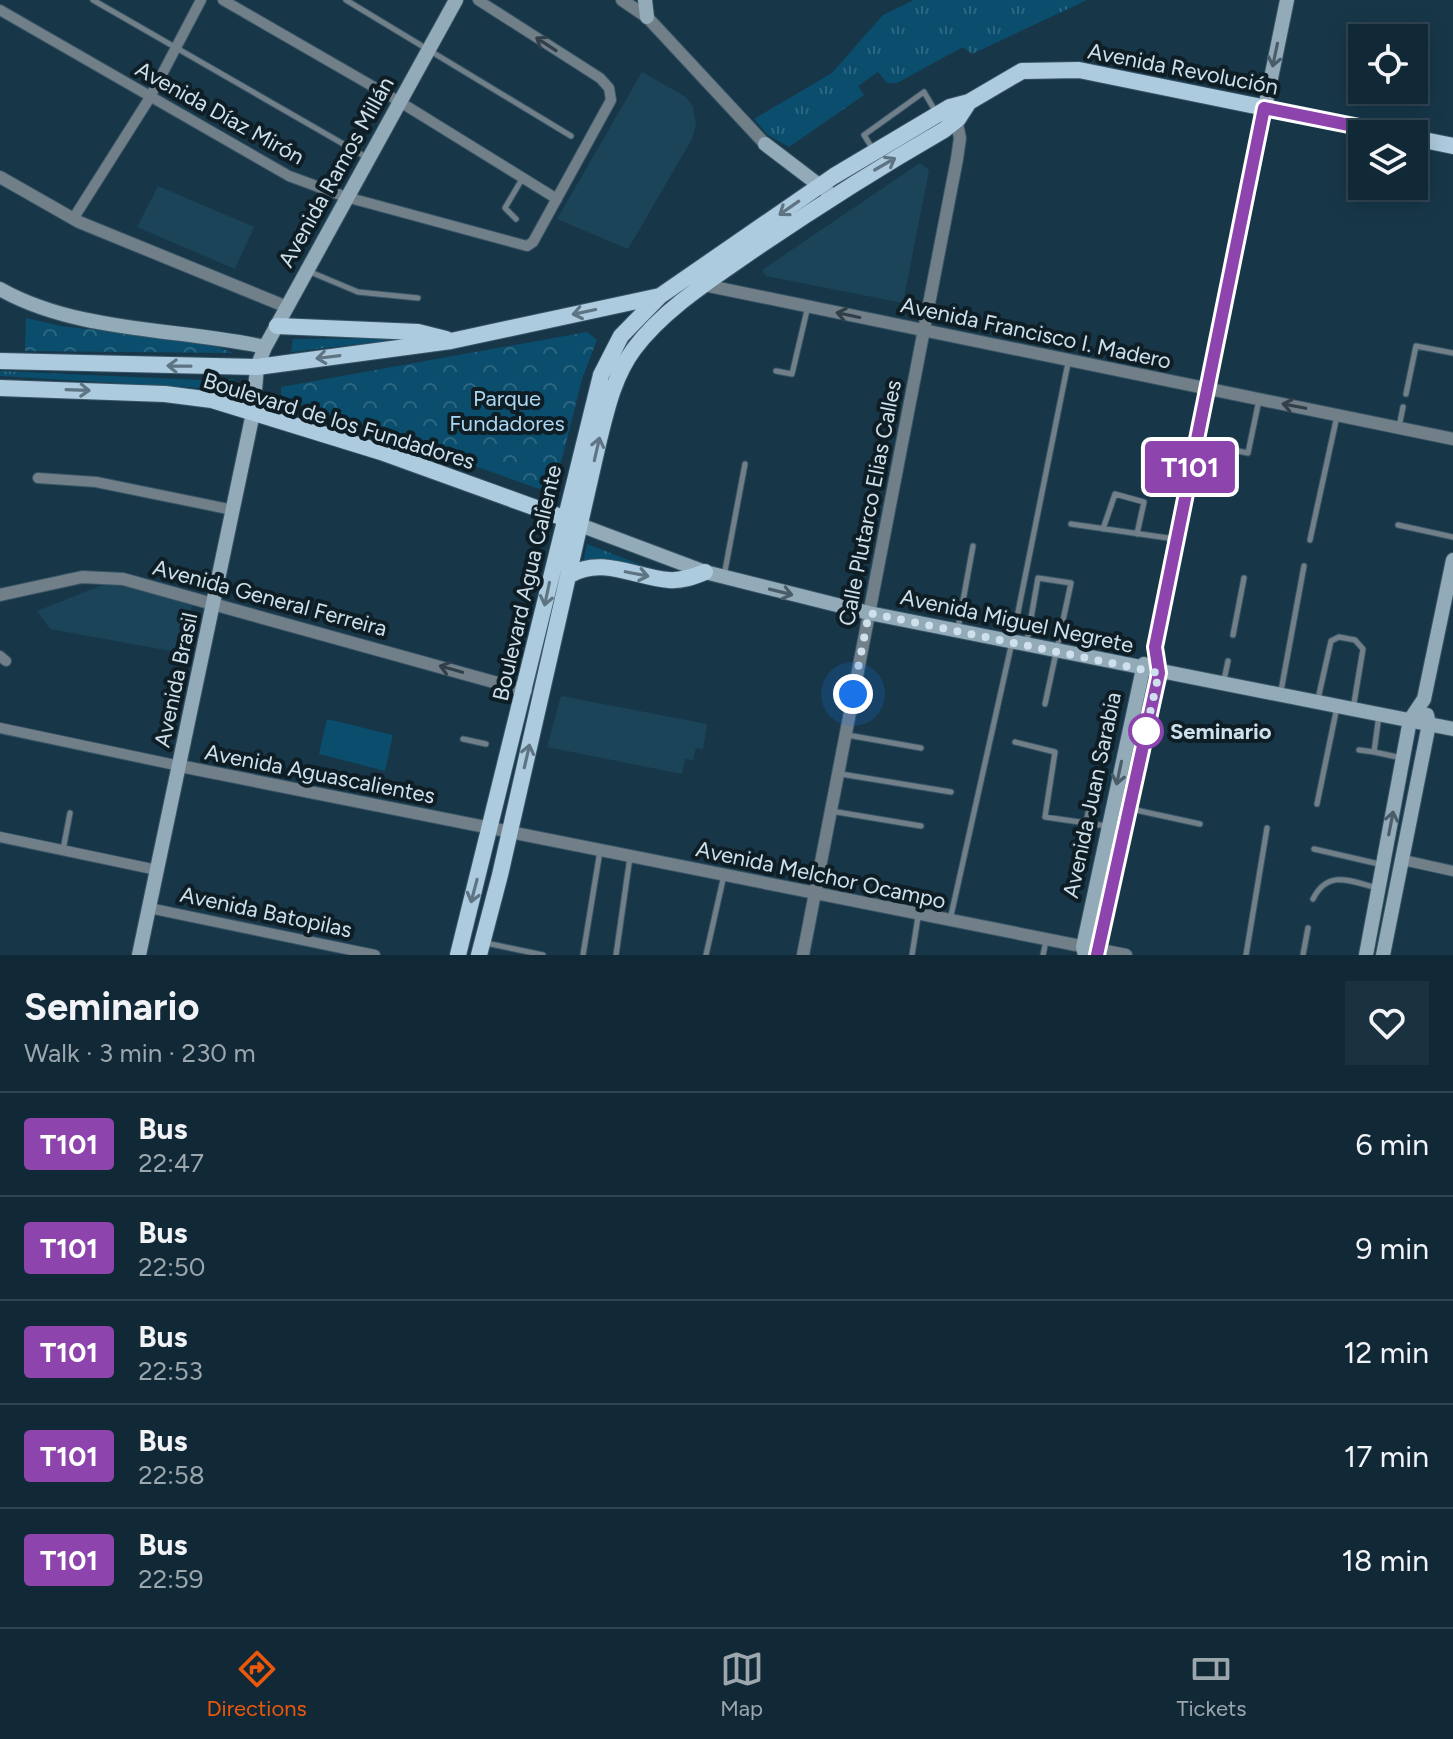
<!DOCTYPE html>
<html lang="en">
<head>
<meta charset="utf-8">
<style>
  body { margin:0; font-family:Figtree,sans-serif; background:#1a313f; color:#f1f3f6; height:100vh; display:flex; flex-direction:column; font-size:30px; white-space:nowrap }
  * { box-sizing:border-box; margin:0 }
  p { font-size:26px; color:#9ca6ad }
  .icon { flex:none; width:44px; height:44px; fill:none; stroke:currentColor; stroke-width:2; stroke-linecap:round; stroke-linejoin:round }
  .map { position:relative; height:955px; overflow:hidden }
  .details { display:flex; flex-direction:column; background:#112937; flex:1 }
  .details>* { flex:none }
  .badge { padding:0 16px; border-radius:6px; font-size:28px; line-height:52px }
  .fabs { position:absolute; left:1348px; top:24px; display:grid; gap:16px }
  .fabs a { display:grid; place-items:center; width:80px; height:80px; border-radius:0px; background:#112937; box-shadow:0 4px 20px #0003,0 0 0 2px #304552; font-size:40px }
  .you { position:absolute; width:40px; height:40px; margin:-20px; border:6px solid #fff; border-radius:50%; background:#1a73e8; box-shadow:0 0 0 12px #1a73e833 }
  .map>.badge { position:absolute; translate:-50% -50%; box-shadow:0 0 0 4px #fff }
  .round { display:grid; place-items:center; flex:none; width:84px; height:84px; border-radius:0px; background:#1a313f }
  .overview { display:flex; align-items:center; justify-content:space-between; height:136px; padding:0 24px }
  h1 { font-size:38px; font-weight:700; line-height:60px }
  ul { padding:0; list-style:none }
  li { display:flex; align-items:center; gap:24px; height:104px; padding:0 24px; border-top:2px solid #304552 }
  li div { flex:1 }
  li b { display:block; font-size:30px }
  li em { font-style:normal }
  li .badge { min-width:88px; font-weight:700; text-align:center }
  .menu { display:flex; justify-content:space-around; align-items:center; height:112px; border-top:2px solid #304552; background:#112937; font-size:22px; color:#9ca6ad }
  .menu a { display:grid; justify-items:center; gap:4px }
  .menu .active { color:#ea580c }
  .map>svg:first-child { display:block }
  .built { fill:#1b4459 }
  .grass { fill:url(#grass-tufts) }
  .park { fill:url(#park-crowns) }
  .garden { fill:#0a4d6c }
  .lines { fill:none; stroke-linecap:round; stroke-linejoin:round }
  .service-casing { stroke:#385566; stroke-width:7 }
  .minor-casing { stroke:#385566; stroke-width:12 }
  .tertiary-casing { stroke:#385566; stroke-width:14 }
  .secondary-casing { stroke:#385566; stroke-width:16 }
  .primary-casing { stroke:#385566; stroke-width:18 }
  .service { stroke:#717f89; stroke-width:5 }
  .minor { stroke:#717f89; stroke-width:10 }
  .tertiary { stroke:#717f89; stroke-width:12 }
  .secondary { stroke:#93aab9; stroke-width:14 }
  .primary { stroke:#adcbde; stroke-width:16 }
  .oneway { stroke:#313f48 }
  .oneway2 { stroke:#4a5c68 }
  .oneway3 { stroke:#5e7482 }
  .line-casing { stroke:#fff; stroke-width:18 }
  .line { stroke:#8e44ad; stroke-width:12 }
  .walk { stroke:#cee0eb; stroke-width:8; stroke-dasharray:0 14.4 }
  .stop-dot { fill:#fff; stroke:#8e44ad; stroke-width:4 }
  .labels { text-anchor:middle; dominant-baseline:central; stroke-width:8; stroke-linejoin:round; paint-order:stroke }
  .street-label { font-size:22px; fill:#cee0eb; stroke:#0f1d25 }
  .park-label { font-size:22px; fill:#abd6f1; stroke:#0f1d25 }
  .stop-label { font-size:22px; font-weight:bold; fill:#cee0eb; stroke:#0f1d25; text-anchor:start }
</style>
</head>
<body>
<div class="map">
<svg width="1453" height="955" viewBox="0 0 1453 955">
  <defs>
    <pattern id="grass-tufts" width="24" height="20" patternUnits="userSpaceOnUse" patternTransform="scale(2)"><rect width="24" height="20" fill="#0a4d6c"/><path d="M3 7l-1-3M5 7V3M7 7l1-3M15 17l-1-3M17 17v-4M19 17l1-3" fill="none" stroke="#2c6681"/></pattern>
    <pattern id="park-crowns" width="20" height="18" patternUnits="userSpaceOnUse" patternTransform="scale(2)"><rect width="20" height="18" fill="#0a4d6c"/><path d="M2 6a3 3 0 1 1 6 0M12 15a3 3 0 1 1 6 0" fill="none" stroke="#2c6681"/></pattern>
  </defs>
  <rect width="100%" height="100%" fill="#173749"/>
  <path class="built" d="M642,72L686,97L693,107L696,125L692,139L628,249L557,219Z
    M920,163L929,170L903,303L766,276L762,270Z
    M158,186L254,227L235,269L137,227Z
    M110,582L193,601L182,653L50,629L37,611Z
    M561,696L707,724L703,749L696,748L693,760L685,759L682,774L547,747Z"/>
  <path class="grass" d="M914,0H1087L972,54L963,47L897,83H887L878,72L858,86L864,95L789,147L768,135L754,119L832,73L883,15Z
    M409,338L291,352L293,339Z
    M0,371L202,380L234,379L231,395L202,388L0,376Z
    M587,544L667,575L583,563Z"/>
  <path class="park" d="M26,318L61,326L208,343L233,353L25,351Z
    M587,332L597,340L582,379L554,490L548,492L281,398V387Z"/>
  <path class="garden" d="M327,719L393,735L385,771L319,754Z"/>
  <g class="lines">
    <defs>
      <path id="service" d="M93,0L366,157
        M346,0L571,136
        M874,151L864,135L924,92L937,114
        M516,219L505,208L522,179
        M308,271L358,292L418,298
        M776,371L792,374L808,306
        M1406,394L1416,346L1453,353
        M1399,427L1403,407
        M1197,443L1248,453L1259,400
        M1071,524L1175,539
        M1398,525L1453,537
        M1103,529L1115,494L1144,502L1137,534
        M1310,540L1337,416
        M724,576L745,464
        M958,628L973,546
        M1233,635L1244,578
        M1027,641L1038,578L1071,583L1045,704
        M1224,680L1228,661
        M1281,691L1304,566
        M1318,699L1331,641L1339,637L1355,640L1363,649L1353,709
        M1379,715L1374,752L1402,758
        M847,735L921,748
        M463,739L486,744
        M1015,742L1055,752L1045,817L1107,826
        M1359,750L1374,752
        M841,774L951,792
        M1317,804L1337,707
        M1131,809L1200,824
        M831,811L921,826
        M1086,823L1093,788
        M1314,849L1379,864
        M63,850L70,813
        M1313,899C1328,869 1350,881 1377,888
        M950,920L1012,642L1068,363
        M486,943L543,955
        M583,955L600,851
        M616,955L630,857
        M706,955L724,875
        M912,955L918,917
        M1043,955L1046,941
        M1246,955L1267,828
        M1303,955L1308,928"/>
      <path id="minor" d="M223,0L400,102L557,199
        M0,10L289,176L346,197L527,246L533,242L611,100L609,88L600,78L478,0
        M73,219L149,99L201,0
        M38,478L96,482L233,510
        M0,656L6,661
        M0,728L180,766
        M0,837L157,870
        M1403,860L1453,871
        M149,908L375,955"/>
      <path id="tertiary" d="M622,0L647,17L765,144
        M0,177L79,222L287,307
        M704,285L1453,439
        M0,595L82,577L123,579L526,691
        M180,766L1126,955
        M803,955L957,159L960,138L955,114"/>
      <path id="secondary" d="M645,0L647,17
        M765,144L828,192
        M0,289C78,333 179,328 265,347
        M580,525L705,572L869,613L1453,729
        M139,955L253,413L257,367L265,347L456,0
        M1085,955L1083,947L1144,664
        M1097,955L1159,673L1155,647L1287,0
        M1366,955L1410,720L1424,699L1453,560
        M1383,955L1429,724L1427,715"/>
      <path id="primary" d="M1414,138L1453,146
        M277,326L418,332L446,339
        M0,361L257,367L451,341L660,296
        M0,388L165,394L212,400L381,452L572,521
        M570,575C601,556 635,577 669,580C682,581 693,577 705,572
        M458,955L601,375L621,336L660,296L834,176L950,107L969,102L1022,71L1079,70L1394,134
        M479,955L500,875L599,440C607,408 614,376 634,349C664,309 712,279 752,251C815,208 878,168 944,130L958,119L969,102"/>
    </defs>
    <use href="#service" class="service-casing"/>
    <use href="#minor" class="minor-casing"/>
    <use href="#tertiary" class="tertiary-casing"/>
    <use href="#secondary" class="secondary-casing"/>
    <use href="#primary" class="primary-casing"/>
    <use href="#service" class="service"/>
    <use href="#minor" class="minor"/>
    <use href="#tertiary" class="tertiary"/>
    <use href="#secondary" class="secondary"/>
    <use href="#primary" class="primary"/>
  </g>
  <defs><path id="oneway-shaft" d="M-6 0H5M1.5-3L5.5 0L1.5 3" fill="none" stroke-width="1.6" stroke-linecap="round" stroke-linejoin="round" transform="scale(2)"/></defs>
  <g class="oneway">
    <use href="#oneway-shaft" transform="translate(546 44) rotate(-147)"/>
    <use href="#oneway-shaft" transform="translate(848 315) rotate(-168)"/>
    <use href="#oneway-shaft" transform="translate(1294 406) rotate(-169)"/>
    <use href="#oneway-shaft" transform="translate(451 669) rotate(-164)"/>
  </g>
  <g class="oneway2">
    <use href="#oneway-shaft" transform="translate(1275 55) rotate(102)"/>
    <use href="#oneway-shaft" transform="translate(781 592) rotate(14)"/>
    <use href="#oneway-shaft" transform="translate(1119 773) rotate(102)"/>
    <use href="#oneway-shaft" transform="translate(1391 823) rotate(-79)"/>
  </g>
  <g class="oneway3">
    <use href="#oneway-shaft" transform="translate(885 164) rotate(-30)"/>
    <use href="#oneway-shaft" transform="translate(789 208) rotate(145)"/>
    <use href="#oneway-shaft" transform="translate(584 312) rotate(168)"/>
    <use href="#oneway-shaft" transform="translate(328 357) rotate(173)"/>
    <use href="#oneway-shaft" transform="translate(179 366) rotate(-179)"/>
    <use href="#oneway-shaft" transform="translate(78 390) rotate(2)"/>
    <use href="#oneway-shaft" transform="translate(597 449) rotate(-77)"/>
    <use href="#oneway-shaft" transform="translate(637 574) rotate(11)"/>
    <use href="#oneway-shaft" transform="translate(547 594) rotate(102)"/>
    <use href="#oneway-shaft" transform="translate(527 756) rotate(-77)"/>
    <use href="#oneway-shaft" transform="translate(474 891) rotate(105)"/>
  </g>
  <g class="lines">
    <defs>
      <path id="line" d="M1097,955L1159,673L1155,647L1264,108L1394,134"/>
    </defs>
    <use href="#line" class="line-casing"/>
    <use href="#line" class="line"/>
    <path class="walk" d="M853,694L869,613L1159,673L1146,731"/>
  </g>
  <circle class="stop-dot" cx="1146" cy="731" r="16"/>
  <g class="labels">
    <g class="street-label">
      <text transform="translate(1183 69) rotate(11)">Avenida Revolución</text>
      <text transform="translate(220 113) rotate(29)">Avenida Díaz Mirón</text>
      <text transform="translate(336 172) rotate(-61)">Avenida Ramos Millán</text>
      <text transform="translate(1036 333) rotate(12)">Avenida Francisco I. Madero</text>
      <text transform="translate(339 421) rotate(17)">Boulevard de los Fundadores</text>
      <text transform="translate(870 503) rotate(-79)">Calle Plutarco Elias Calles</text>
      <text transform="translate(527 583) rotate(-77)">Boulevard Agua Caliente</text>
      <text transform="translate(270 598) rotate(15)">Avenida General Ferreira</text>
      <text transform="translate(1017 621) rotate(12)">Avenida Miguel Negrete</text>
      <text transform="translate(176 680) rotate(-78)">Avenida Brasil</text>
      <text transform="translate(320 774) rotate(11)">Avenida Aguascalientes</text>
      <text transform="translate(1092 795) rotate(-78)">Avenida Juan Sarabia</text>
      <text transform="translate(821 875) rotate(12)">Avenida Melchor Ocampo</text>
      <text transform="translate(266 912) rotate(12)">Avenida Batopilas</text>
    </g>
    <g class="park-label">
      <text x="507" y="398">Parque<tspan x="507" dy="25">Fundadores</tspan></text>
    </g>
    <g class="stop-label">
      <text x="1170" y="731">Seminario</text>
    </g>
  </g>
</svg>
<div class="fabs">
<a><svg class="icon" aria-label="locate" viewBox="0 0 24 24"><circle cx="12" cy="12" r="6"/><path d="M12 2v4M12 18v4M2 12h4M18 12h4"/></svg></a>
<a><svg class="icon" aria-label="layers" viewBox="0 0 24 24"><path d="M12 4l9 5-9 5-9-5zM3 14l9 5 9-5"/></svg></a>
</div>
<div class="you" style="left:853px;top:694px"></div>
<b class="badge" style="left:1190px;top:467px;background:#8e44ad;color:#fff">T101</b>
</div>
<section class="details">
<div class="overview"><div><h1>Seminario</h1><p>Walk · 3 min · 230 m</p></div><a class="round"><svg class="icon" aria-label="heart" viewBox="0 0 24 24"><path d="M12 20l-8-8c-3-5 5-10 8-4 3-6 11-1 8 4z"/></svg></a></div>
<ul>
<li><span class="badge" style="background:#8e44ad;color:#fff">T101</span><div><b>Bus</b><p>22:47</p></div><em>6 min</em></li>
<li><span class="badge" style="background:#8e44ad;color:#fff">T101</span><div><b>Bus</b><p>22:50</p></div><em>9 min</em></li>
<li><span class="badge" style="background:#8e44ad;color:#fff">T101</span><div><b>Bus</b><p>22:53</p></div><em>12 min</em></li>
<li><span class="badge" style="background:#8e44ad;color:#fff">T101</span><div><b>Bus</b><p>22:58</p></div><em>17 min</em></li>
<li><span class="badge" style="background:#8e44ad;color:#fff">T101</span><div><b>Bus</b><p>22:59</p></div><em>18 min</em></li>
</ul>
</section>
<nav class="menu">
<a class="active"><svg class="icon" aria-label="directions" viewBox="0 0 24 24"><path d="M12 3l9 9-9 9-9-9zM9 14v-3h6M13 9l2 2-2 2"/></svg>Directions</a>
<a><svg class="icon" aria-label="map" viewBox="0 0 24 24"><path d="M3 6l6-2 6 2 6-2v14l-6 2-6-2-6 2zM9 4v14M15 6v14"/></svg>Map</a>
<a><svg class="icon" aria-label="tickets" viewBox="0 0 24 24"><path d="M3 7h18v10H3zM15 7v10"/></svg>Tickets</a>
</nav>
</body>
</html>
